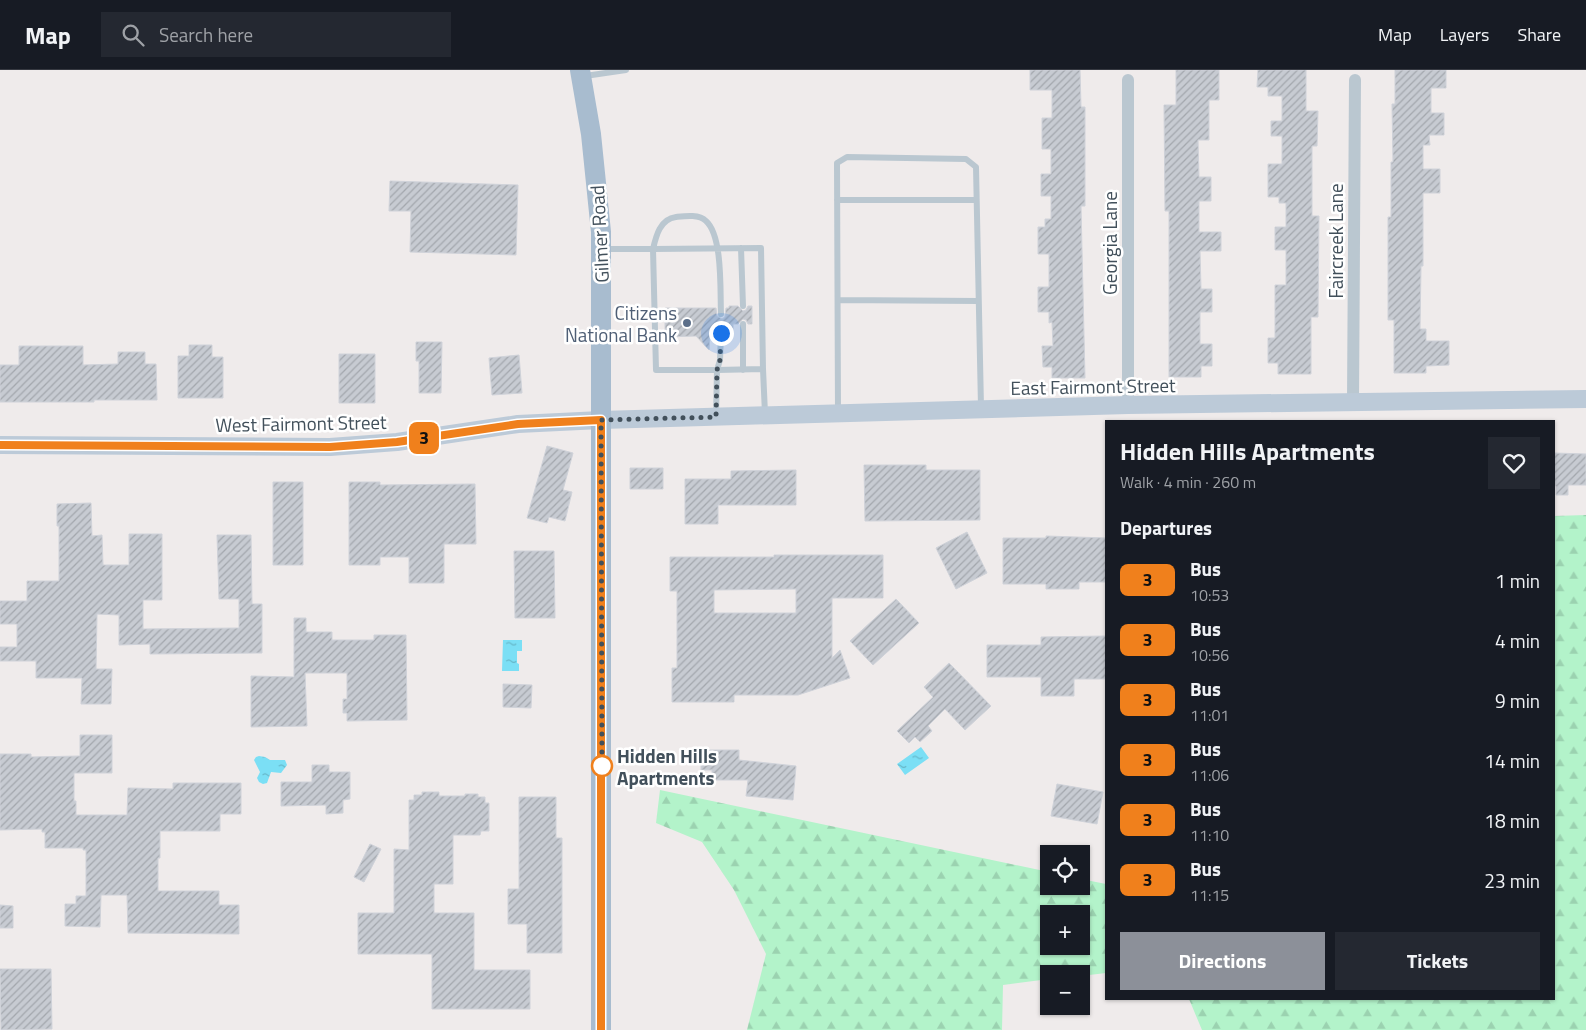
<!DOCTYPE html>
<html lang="en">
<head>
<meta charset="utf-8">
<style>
  body { margin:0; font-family:"Titillium Web",sans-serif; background:#242831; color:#f1f3f6; height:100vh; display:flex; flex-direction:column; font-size:19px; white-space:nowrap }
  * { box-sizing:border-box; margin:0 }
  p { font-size:16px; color:#9ea1a6 }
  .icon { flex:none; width:28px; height:28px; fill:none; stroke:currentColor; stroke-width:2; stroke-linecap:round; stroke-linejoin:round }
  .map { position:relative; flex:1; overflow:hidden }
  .details { position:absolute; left:1105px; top:350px; width:450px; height:580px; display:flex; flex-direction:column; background:#171b24; border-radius:0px; box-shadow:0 1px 4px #0004 }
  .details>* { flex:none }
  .badge { padding:0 10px; border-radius:8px; font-size:18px; line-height:32px }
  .fabs { position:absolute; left:1040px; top:775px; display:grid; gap:10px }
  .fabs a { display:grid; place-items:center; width:50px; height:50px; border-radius:0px; background:#171b24; box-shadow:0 1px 4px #0004; font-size:25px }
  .you { position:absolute; width:25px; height:25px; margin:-12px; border:4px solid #fff; border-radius:50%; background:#1a73e8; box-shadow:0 0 0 8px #1a73e833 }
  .map>.badge { position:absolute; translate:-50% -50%; box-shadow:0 0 0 2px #fff }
  h2 { padding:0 15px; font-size:19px; line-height:45px }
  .round { display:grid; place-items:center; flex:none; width:52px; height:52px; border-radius:0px; background:#242831 }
  .summary { display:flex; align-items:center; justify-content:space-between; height:85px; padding:0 15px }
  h1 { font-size:24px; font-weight:700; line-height:38px }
  .cta { display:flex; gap:10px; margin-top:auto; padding:10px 15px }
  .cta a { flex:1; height:58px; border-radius:0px; background:#8c9099; color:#fff; font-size:20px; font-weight:700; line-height:58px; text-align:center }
  .cta a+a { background:#242831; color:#f1f3f6 }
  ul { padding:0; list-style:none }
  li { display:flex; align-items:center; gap:15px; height:60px; padding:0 15px }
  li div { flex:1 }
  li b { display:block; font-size:19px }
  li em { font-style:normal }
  li .badge { min-width:55px; font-weight:700; text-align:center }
  header { display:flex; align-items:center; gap:30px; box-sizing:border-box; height:70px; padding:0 25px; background:#171b24; border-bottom:1px solid #363941 }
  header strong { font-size:24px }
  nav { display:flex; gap:28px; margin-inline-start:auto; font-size:18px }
  .search { width:350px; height:45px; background:#242831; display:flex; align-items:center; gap:12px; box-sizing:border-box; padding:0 18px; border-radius:0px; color:#9ea1a6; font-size:19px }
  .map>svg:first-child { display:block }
  .forest { fill:url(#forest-firs); fill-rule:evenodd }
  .water { fill:url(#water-ripples) }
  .building { fill:url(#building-hatch); stroke:#cfd2d9; fill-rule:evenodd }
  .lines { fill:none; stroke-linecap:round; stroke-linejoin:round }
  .lane { stroke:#bac7d0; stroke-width:6 }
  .street { stroke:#bac7d0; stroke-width:12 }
  .secondary { stroke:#bccad8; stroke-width:18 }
  .primary { stroke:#a8bccf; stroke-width:20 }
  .line-casing { stroke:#fff; stroke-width:11 }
  .line { stroke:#f0801c; stroke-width:8 }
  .walk { stroke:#42505b; stroke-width:5; stroke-dasharray:0 9 }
  .service-dot { fill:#5c6f8a; stroke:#fff; stroke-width:2 }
  .stop-dot { fill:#fff; stroke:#f0801c; stroke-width:2.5 }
  .labels { text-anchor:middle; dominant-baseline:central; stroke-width:5; stroke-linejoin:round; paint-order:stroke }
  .street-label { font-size:19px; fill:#42505b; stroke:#fff }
  .service-label { font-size:19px; fill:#4e5e75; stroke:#fff; text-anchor:end }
  .stop-label { font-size:19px; font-weight:bold; fill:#42505b; stroke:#fff; text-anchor:start }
</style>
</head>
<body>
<header>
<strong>Map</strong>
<div class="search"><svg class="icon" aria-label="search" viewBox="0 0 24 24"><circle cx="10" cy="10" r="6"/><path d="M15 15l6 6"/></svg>Search here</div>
<nav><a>Map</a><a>Layers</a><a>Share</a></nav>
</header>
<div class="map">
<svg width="1586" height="960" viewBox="0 0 1586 960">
  <defs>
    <pattern id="forest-firs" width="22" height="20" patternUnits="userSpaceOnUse" patternTransform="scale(1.25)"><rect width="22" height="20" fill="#b3f3ca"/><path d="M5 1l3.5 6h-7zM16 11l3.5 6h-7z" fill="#9bd2b0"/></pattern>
    <pattern id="water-ripples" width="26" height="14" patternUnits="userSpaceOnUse" patternTransform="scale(1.25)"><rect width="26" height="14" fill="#7bdff5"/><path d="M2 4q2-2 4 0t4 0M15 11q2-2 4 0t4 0" fill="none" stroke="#66b7c9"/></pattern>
    <pattern id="building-hatch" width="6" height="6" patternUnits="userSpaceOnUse" patternTransform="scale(1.25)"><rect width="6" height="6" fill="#c7cbd2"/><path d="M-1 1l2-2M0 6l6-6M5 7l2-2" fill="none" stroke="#a3a7ad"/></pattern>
  </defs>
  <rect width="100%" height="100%" fill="#efebeb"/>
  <path class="forest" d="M1586,445V960H1202L1189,929H1554V446Z
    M660,720L1049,802V816H1081V809L1106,814V903L1081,906V904H1049V909L1003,915L1002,960H747L766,884L734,820L702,772L656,753ZM1049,844H1081V876H1049Z"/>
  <path class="water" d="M503,570H522V581H517V593L519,594V601H502Z
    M921,677L929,688L905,705L897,694Z
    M259,686L265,687L270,690H285L287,695L281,703L271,702L267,713L263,714L259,712L257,708L260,702L254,690L256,687Z"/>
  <path class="building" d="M1030,0H1080L1081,37H1085V136H1081L1085,308H1052V297H1043L1042,276H1053L1052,252L1049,253V242H1038V217H1049V184H1038V157H1045V149H1051V126H1041V104H1051V79H1042V48H1052V20H1030Z
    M1176,0H1219V30H1209V70H1198L1199,107H1211V131H1199V162H1221V181H1200L1201,219H1212V242H1200V274H1212V296H1201V307H1169V141H1165L1164,35H1176Z
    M1258,0H1306V41H1318L1317,76H1312V146H1319L1318,247H1311V304H1278V293H1268V268H1275V215H1286V180H1275V157H1286V133H1279V127H1268V94H1282V66H1271V51H1282V26H1268V17H1257Z
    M1395,0H1446V18H1431V43H1444V65H1429L1430,75H1423V99H1440V123H1423V196H1421L1420,259H1426V271H1449V295L1426,296V303H1394V250H1388V147H1391V92H1393L1392,34H1395Z
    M390,111L518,115L516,185L410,182L411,141H389Z
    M729,236H738L743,241L746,240L748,236H752V254H748L746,250L743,249L738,254H733V263H726L724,259L721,258L717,260L716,263H710L709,280L696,266L665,267V238H716L717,246L722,249L725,247L726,238H729Z
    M416,272H442L441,323H419V291H416Z
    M189,275H212V287H223V328H178V286H189Z
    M19,276H83V295L118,294V282H145V294H156L157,330H94V332H0V295H19Z
    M339,284H375V333H339Z
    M519,285L522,323L492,325L489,288Z
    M547,376L573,383L563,420L572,422L565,451L549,447L547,453L527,448Z
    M1554,383L1586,384V415H1568V425H1556V416H1554Z
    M864,395H926V400H980V450L865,451Z
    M630,398H663V419H630Z
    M796,400V435H718V454H685V409H731V401Z
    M273,412H303V495H273Z
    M349,412H380V415L475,414L476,474H444V513H409V487H380V495H349Z
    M91,433L92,466L102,465L103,495H129V464H162V530H143V559L239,558V529H219L217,465H251L252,534H262V583L150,584V574L119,575V545L97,544L96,599H112L111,634H81L82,608H36V591H0V577H17V554H0V531H27V511H59V456H57V434Z
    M967,462L987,503L956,519L936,478Z
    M1046,466L1106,468V512H1079V519H1046V514H1003V468H1046Z
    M514,481H554L555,548H515Z
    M774,485H883V528H832V588L840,580L850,608L798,625H734V632H672V598H677V521H670V487H774ZM796,519V543H714V520Z
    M896,529L919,553L873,595L850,571Z
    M294,548H306V562H332V570H374V565H406L407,650L347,651V643H343V629H347V603H305L307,656L251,657V606L294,607Z
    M1106,566V609H1074V626H1041V607H987V575H1041V567Z
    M949,593L991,636L965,660L945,639L928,656L932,661L920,672L915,667L909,673L897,661L933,627L924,617Z
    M503,614L532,615L531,638L503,637Z
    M80,665H112V703H74V731H76V745H127L128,718L173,719V713H241V744H220V761H160V788H158V821H219V835H239V864L128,863L127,825H101L100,857L65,856V834H76V826H86V780H83V778H45V762H42V759L0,760V684H31V687L80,686Z
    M701,680H739V690L796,696L793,730L746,726L748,710H712V700H701Z
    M312,695H329V702H350V729L343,730V743L326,744V735L281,736V712H312Z
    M1057,714L1103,722L1097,754L1051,746Z
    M422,722H439V726H465V724H478V727H485V733H489V761H481L480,765H453V814H434V843H474V900H530V939H432V884H358V843H394V779L409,780V730H414V725H422Z
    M519,727H556V768H562V883H527V854H508V819H519Z
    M370,774L381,779L364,812L354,807Z
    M0,835L13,836V858H0Z
    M0,899H51L52,959L1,960Z"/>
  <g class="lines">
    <path class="lane" d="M585,6L626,0
      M837,130H976
      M741,178L743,236
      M605,179H653L656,300H717L720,290L721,263
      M838,230L978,231
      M721,244C720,222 723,166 706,151C699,144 685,146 676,147C660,149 656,166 653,179C689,179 725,178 761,178L763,299
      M743,254V300
      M838,342L837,93L847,87L966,89L976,97L981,337
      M716,346L717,300L763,299L765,344"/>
    <path class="street" d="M1353,332L1355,10
      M1128,335V10"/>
    <path class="secondary" d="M0,375L330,377L397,372L518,354L601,350L1128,335L1586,329"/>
    <path class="primary" d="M580,0L591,64L601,162V960"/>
  </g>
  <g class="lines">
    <defs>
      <path id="line" d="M0,375L330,377L397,372L518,354L601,350V960"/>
    </defs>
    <use href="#line" class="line-casing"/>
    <use href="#line" class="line"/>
    <path class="walk" d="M602,696V698L601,350L716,347L717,300L720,290L721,263"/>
  </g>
  <circle class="service-dot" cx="687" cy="253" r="5"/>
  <circle class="stop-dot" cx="602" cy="696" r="10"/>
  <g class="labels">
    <g class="street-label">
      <text transform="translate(599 164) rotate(-93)">Gilmer Road</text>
      <text transform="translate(1335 171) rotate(-90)">Faircreek Lane</text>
      <text transform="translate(1109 173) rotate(-90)">Georgia Lane</text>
      <text transform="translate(1093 316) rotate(-1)">East Fairmont Street</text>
      <text transform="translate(301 353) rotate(-1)">West Fairmont Street</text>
    </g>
    <g class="service-label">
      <text x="677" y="242">Citizens<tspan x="677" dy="22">National Bank</tspan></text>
    </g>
    <g class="stop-label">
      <text x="617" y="685">Hidden Hills<tspan x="617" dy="22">Apartments</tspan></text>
    </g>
  </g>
</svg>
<div class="fabs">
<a><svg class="icon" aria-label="locate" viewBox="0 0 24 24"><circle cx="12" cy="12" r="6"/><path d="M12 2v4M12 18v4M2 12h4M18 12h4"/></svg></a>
<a>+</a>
<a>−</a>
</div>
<div class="you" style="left:721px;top:263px"></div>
<b class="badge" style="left:424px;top:368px;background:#f0801c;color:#111">3</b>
<section class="details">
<div class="summary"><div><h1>Hidden Hills Apartments</h1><p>Walk · 4 min · 260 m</p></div><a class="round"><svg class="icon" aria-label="heart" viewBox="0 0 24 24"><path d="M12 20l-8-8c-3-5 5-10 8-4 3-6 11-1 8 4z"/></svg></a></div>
<h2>Departures</h2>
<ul>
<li><span class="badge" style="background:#f0801c;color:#111">3</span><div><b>Bus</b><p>10:53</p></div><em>1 min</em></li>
<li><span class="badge" style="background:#f0801c;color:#111">3</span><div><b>Bus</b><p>10:56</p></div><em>4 min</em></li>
<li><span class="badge" style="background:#f0801c;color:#111">3</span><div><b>Bus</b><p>11:01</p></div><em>9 min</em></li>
<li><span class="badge" style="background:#f0801c;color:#111">3</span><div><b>Bus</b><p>11:06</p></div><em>14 min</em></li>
<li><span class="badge" style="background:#f0801c;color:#111">3</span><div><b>Bus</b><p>11:10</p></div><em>18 min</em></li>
<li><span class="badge" style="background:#f0801c;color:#111">3</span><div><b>Bus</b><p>11:15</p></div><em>23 min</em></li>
</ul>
<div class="cta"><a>Directions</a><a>Tickets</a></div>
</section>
</div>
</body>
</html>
